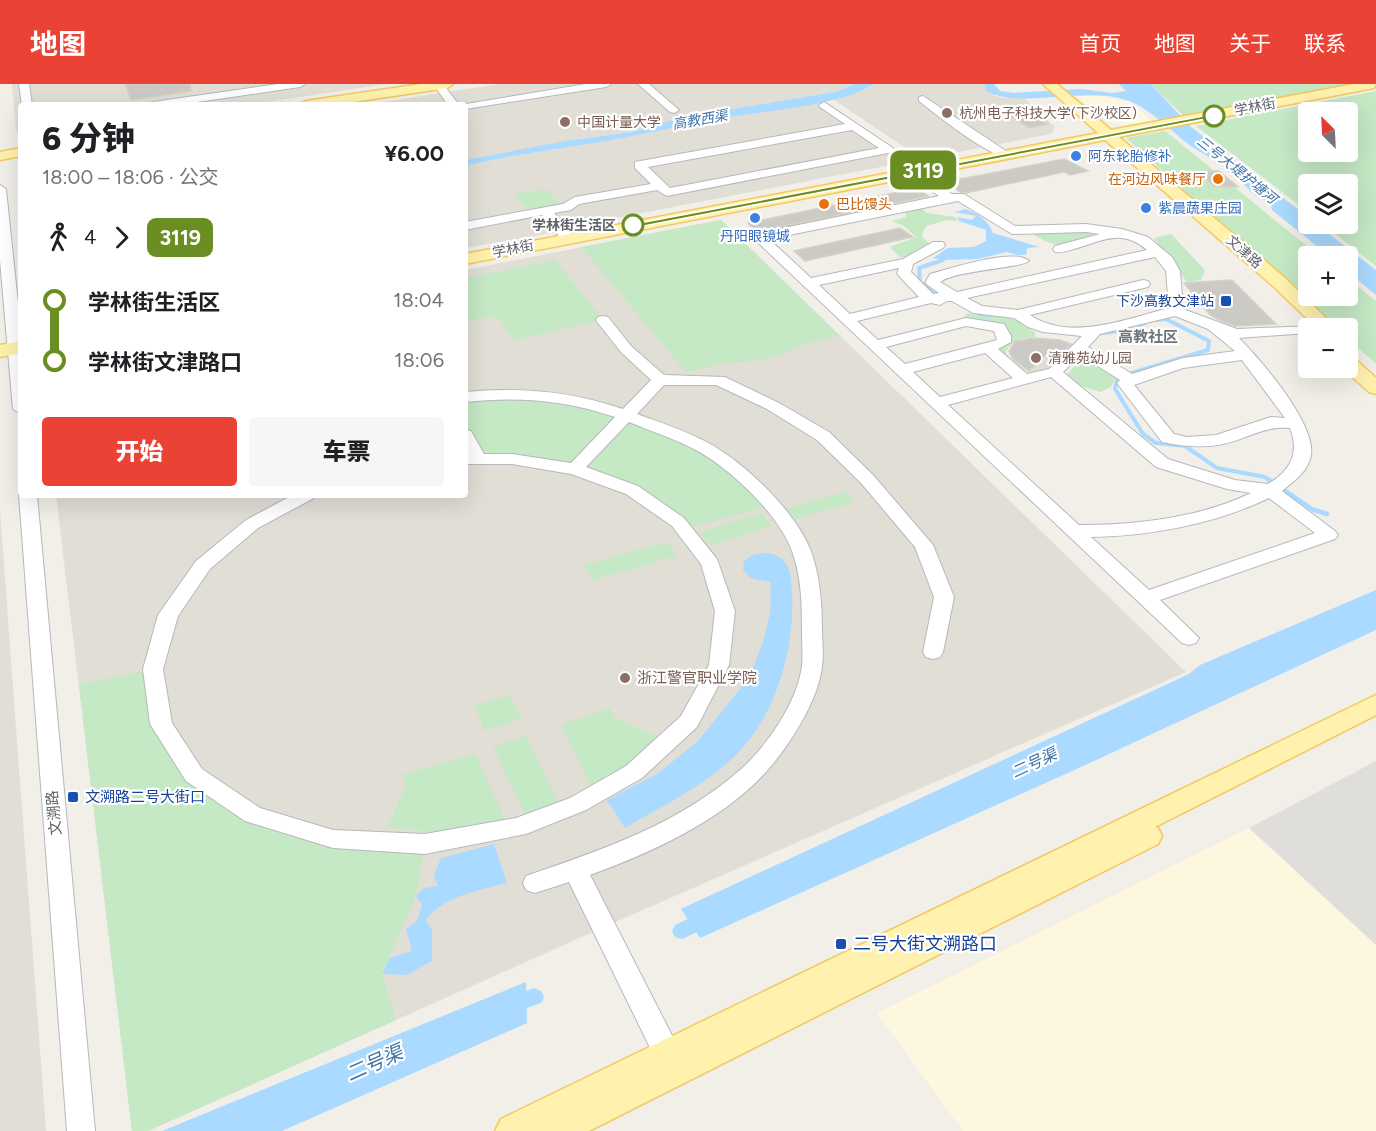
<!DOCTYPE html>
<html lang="zh">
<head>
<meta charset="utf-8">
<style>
  body { margin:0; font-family:Figtree,"Noto Sans SC",sans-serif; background:#f6f6f6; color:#202124; height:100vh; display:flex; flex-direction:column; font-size:22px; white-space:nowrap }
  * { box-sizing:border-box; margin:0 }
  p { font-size:20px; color:#757577 }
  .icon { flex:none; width:33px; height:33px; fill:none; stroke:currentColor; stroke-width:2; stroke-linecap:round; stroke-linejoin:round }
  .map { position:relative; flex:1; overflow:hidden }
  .side { position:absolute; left:18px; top:18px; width:450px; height:396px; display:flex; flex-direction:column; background:#fff; border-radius:6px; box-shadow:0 6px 24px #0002 }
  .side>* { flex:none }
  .badge { padding:0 12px; border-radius:9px; font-size:21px; line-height:39px }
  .needle { width:39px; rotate:336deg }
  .controls { position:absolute; left:1298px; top:18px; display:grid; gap:12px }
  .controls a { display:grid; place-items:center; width:60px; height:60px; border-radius:6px; background:#fff; box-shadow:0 6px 24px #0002; font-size:30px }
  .map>.badge { position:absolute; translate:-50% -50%; box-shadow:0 0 0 3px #fff }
  .legs { display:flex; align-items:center; gap:9px; height:66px; padding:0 24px; font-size:20px }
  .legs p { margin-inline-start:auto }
  .headline { display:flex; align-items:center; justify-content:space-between; height:102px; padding:0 24px }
  h1 { font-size:33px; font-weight:800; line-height:45px }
  .action { display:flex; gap:12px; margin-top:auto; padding:12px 24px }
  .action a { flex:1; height:69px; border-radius:6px; background:#ea4335; color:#fff; font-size:24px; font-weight:800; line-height:69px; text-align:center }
  .action a+a { background:#f6f6f6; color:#202124 }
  ul { padding:0 24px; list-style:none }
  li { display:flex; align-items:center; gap:21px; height:60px; font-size:22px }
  li i { display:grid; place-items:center; width:9px; height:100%; margin:0 8px; background:currentColor }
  li i::after { content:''; width:15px; height:15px; margin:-8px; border:4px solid; border-radius:50%; background:#fff }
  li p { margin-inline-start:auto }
  li:first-child i { background:linear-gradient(#0000 50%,currentColor 0) }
  li:last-child i { background:linear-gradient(currentColor 50%,#0000 0) }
  header { display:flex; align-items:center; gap:36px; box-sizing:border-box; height:84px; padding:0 30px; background:#ea4335; color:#fff }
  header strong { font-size:28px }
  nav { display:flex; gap:33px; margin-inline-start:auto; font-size:21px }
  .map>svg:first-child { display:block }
  .commercial { fill:#fef7e0 }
  .industrial { fill:#e0deda }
  .education { fill:#e1ded6 }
  .green { fill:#c5e8c5; fill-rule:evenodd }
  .water { fill:#aadaff }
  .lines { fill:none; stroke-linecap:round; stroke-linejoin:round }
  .stream-far1 { stroke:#aadaff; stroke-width:4 }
  .stream { stroke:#aadaff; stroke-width:4.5 }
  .canal { fill:#aadaff; fill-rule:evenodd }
  .building { fill:#cccac5; stroke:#d6d1c6; stroke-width:1.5 }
  .minor-casing { stroke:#b5b8bc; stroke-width:2 }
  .major-casing { stroke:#f2c960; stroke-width:3 }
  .minor { fill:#fff; fill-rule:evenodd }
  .major { fill:#fff2af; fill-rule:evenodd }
  .line-1 { fill:#6b8e23; stroke:#fff; stroke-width:1.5 }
  .education-dot { fill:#8d6e63; stroke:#fff; stroke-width:2 }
  .stop-1-dot { fill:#fff; stroke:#6b8e23; stroke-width:3 }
  .shop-dot { fill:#3f7fe0; stroke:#fff; stroke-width:2 }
  .food-dot { fill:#e8710a; stroke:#fff; stroke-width:2 }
  .transit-dot { fill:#1a4fb4; stroke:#fff; stroke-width:2 }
  .labels { text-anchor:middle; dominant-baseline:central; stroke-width:4.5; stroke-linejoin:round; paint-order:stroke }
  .far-street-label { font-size:14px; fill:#5f6368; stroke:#fff }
  .far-education-label { font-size:14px; fill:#785e54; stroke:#fff; text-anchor:start }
  .far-water-label { font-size:14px; font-style:italic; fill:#4174aa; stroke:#fff }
  .far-shop-label { font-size:14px; fill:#366cbe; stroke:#fff; text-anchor:start }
  .far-food-label { font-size:14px; fill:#c56008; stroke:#fff; text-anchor:end }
  .far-stop-label { font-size:14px; font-weight:bold; fill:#5f6368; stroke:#fff; text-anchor:end }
  .far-transit-label { font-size:14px; fill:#164399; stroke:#fff; text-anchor:end }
  .far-quarter-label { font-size:15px; font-weight:bold; fill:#70757a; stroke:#fff }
  .education-label { font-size:15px; fill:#785e54; stroke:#fff; text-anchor:start }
  .transit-label { font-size:15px; fill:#164399; stroke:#fff; text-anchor:start }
  .street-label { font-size:15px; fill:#5f6368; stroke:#fff }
  .water-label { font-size:16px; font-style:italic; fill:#4174aa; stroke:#fff }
  .near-transit-label { font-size:18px; fill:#164399; stroke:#fff; text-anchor:start }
  .near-water-label { font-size:20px; font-style:italic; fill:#4174aa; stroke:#fff }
</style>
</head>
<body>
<header>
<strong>地图</strong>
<nav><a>首页</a><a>地图</a><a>关于</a><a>联系</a></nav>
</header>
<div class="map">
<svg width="1376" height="1047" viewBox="0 0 1376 1047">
  <rect width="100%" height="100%" fill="#f1efe8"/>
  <path class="commercial" d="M1093,11L1131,18L1152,37L1124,41L1110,39L1076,12Z
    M1249,744L1376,861V1047H963L877,929Z"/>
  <path class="industrial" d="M1376,677V861L1249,744Z"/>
  <path class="education" d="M12,0H387L245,21H21V50L16,48Z
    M500,0H854L835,8L683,33L632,48L580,55L465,76V21H363Z
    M873,0H985L986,7L993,11L1003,14L1023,13L1055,43L1051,50L922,75L834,16L866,5Z
    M825,17L912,77L595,138L597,141L465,164V82L493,75L622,54L696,38Z
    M721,136L1186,588L604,843L148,1047H132L56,411H465V186Z
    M1033,254L1054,255L1073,260L1045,291L1029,288L1015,281L1009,267L1015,257Z
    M0,425L10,563L46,1047H0Z"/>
  <path class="green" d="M1151,0H1374L1189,37Z
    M1376,7V182L1323,140H1347V100H1308V128L1196,42ZM1308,28H1347V68H1308Z
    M1165,47L1319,172H1308V212H1347V194L1376,217V280L1347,254V244H1337L1126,54Z
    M546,105L560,121L528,127L514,110Z
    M920,123L927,129L955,133L958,137L947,136L926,142L922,150L923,154L932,162L910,174L900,173L890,163L916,153L904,142L892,137L906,133V129L902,126Z
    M721,136L840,252L800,261L778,272L756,277L726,279L686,288L581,163Z
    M1058,147L1111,149C1079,157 1061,171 1032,149Z
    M1171,150L1205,186L1201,196L1187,198L1154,154Z
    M555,176L603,236L513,256L497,232L465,238V194Z
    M968,229C981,232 995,230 1008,233C1018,236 1025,244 1035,248V253C1021,254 1013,254 1006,268L1010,276L991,259L999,255L998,247L968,236L964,232Z
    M1080,276L1100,279L1119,287L1111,303L1100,308L1078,301L1067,291Z
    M465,313L589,318L710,366L770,422L684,445L632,406L575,385L478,375L465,351Z
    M846,408L855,418L792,436L783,425Z
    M761,429L772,442L709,461L699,448Z
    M667,458L677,472L593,496L584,481Z
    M153,585L161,640L194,691L253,731L333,755L425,760L416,812L382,890L396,936L148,1047H132L79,600Z
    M510,611L522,635L485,647L474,622Z
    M610,624L614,633L662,655L649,667L592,704L561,641Z
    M526,652L558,718L525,730L493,663Z
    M475,670L505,735L432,748L388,743L405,703L403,690Z"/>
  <path class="water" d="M854,0H873C846,21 758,28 722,34C689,39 656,48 623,54C570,64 517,69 465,82V76L565,57L632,48L683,33L835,8Z
    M985,0H994L1000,7L1013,9L1081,5L1112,9L1126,7L1119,0H1151L1191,43L1308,133V140H1316L1376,186V211L1347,187V172H1329L1272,126L1270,119L1254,111L1237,93L1225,86L1227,82C1212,74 1196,67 1183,56C1166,41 1145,21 1123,15C1081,3 1018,25 986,7Z
    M966,125C978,130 988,136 993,149L1039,163L1027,164L1026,171H1017L1007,168L978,175L943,176L933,174L948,164L974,163L986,157V146L959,137L958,133L972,136L976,132L954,128Z
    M766,469C789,471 791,489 792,509C795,565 776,632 735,672C704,702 662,722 625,744L607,716L657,690L697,658L749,594L763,558L770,529L771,498L750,494L743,486L744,477L753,471Z
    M1376,506V546L1079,684L700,854L681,825L1189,590L1200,581Z
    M494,760L507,799C478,807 445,811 426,836L432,846V877L407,891L382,890L390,874L412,867L406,845L417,837L422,821L416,812L424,804L438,802L434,791L441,774Z
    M526,898L527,939L282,1047H162Z"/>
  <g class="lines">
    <path class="stream-far1" d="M941,210L933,209L920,198L919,184L943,176
      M956,218L980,230L990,231
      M1156,236L1166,235L1209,257L1208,266L1125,291L1117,296L1115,305L1143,350L1156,359L1185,362L1217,384L1265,393L1270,397
      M1095,250L1119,247L1145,239"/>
    <path class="stream" d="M1268,395L1312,425L1327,430"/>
    <path class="canal" d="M692,833L699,835L702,841L699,847L682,855L675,853L672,847L675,841Z
      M534,904L541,907L544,913L541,919L527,924L520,921L517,915L520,909Z"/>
  </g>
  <path class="building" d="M125,0H190L191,7L131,16Z
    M1027,29L1048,40L1030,44L1010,32Z
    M1064,75L1088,87L1070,91L1064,88L966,109L960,108L945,98Z
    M1198,87H1219L1238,103L1214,102Z
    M918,104L928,112L756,148L748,139Z
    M900,144L913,153L805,177L794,167Z
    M1232,196L1276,240L1235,242L1219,236L1210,231L1184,199Z
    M1033,254L1060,256L1071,260L1059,272L1051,266L1029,287L1012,274L1009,267L1015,257Z"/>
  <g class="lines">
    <defs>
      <path id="minor" d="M19,0H29L32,21H22Z
        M278,0H305L300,3L176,21H148L153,18Z
        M433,0H443L459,21H448Z
        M586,0H611L606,3L465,25V21H460Z
        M638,0H649L679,26L674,29L670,28Z
        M923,12L1009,69V73C993,76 934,29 919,17V13Z
        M824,18L893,64V68L667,112L657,106L579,120L571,126L554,129L575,154L568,158L563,157L542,131L465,146V138L563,120L575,113L651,100L635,84V78L845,40L820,23L819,21ZM852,46L879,64L670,104L648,83Z
        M913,84L952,110H964L1015,142L1086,140L1122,145L1148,153L1172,173L1180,187L1183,225L1237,245L1313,242L1315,244H1308V249L1239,254C1261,276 1316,340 1311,371C1308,388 1294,397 1282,407L1335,447L1338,451L1335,455L1160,516L1199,554L1196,559L1189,561L1182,559L752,153L759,149L939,112L909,91L907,88ZM958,117L1012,150L1086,148L1100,150L1055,162L1053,165L1055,168C1062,169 1067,167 1074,165C1103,157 1121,144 1147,166L957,208L940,198C957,186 1022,184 1029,177C1015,163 949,185 930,190L925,199L939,209L933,210L911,188L913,180L943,164L945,161L943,158H933L903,175L811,194L769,155ZM1155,173L1166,187L1169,224C1126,235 1070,258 1030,231L1148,203L1150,200L1148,197L1143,196L1018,226L982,222L967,214ZM899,184L897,189L899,192L919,213L850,230L819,201ZM947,217H952L973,229L1014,234L1028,243L1043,248L1082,252L1049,285L1027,290L998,265L1011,258V252L1004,240L966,234L878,256L857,237L931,219L940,221ZM1175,232L1208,245L1235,267L1183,274L1132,290L1088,263L1100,250ZM966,242L994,247L997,256L905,280L886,263ZM985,269L1013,294L940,313L913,288ZM1080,271L1120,296L1117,299L1162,358C1181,362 1199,364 1218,361C1246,357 1259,342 1290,344C1300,370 1290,387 1268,400L1235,396L1168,375L1063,288ZM1242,276L1285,334L1271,333L1216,351L1187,353L1174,350L1134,301L1183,284ZM1051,293L1156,383L1227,405L1251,409C1199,434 1137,441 1079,441L948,321ZM1269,414L1315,449L1149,506L1091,453C1151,452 1215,440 1269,414Z
        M0,101L6,105L21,248V330L13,325L0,176Z
        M603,232L608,233L631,262L664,291L725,293L779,319L829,348L873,391L933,461L954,513L943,568L940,573L933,575L926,573L923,568L934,513L915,463L861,399L817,356L767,325L716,301H664L637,330C662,339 689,348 712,361C748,382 798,430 812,470C820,494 822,520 822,546C822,558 824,570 822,582C819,616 788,664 765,689C723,736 649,770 590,791L682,971L678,980L668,984L658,980L569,798L535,809L526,806L523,799L526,792C602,766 679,740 740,686C767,662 797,619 802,582C803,572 802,561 802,551C802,523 802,496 793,470C781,432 731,385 696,366C675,355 651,347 629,338L586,383L638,402L684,434L717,475L735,527L729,581L697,643L642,694L586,726L526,750L425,770L333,764L245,737L186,697L150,640L143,585L158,531L196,477L246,436L293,411H315L312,415L258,444L210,485L178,532L163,585L172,639L202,685L260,724L333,746L425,750L516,734L570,714L626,682L681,632L709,581L715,527L701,480L672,442L626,410L571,390L512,380H465L467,370L465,346L471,347L484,370H512L571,379L615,333C566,316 517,312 465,318V308C520,303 571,307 623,325L651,296L621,268L598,239L596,236L598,233Z
        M21,408V411H37L95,1047H67L19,411Z"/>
      <path id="major" d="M421,0H453L447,4L333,21H299L306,17Z
        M1043,0H1057L1111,46L1354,0H1376L1374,4L1119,53L1285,194L1336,244H1317L1273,202L1105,56L465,180V170L1098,49Z
        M21,64V72L0,76V68Z
        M21,257V269L0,273V261Z
        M1347,272L1354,274L1376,294V310L1369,308L1342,284H1347Z
        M1376,611V631L1155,743L1158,744L1162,752L1158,760L589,1047H495L501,1035Z"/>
    </defs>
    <use href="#minor" class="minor-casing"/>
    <use href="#major" class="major-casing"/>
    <use href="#minor" class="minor"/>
    <use href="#major" class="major"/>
  </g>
  <path class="line-1" d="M1214,30L1216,33L633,144L629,141Z"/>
  <g class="education-dot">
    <circle cx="947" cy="29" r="6"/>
    <circle cx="565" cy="38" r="6"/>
    <circle cx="1036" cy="274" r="6"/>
    <circle cx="625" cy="594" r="6"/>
  </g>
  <g class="stop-1-dot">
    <circle cx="1214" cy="32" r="10"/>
    <circle cx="633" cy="141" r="10"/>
  </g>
  <g class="shop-dot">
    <circle cx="1076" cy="72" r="6"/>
    <circle cx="1146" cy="124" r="6"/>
    <circle cx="755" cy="134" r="6"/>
  </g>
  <g class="food-dot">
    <circle cx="1218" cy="95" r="6"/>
    <circle cx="824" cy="120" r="6"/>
  </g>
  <g class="transit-dot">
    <rect x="1220" y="211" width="12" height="12" rx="3"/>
    <rect x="67" y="707" width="12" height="12" rx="3"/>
    <rect x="835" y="854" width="12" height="12" rx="3"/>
  </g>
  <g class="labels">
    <g class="far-street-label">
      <text transform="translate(1255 23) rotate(-11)">学林街</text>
      <text transform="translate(513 165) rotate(-11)">学林街</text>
      <text transform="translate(1244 168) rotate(41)">文津路</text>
    </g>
    <g class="far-education-label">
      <text x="959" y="29">杭州电子科技大学(下沙校区)</text>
      <text x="577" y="38">中国计量大学</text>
      <text x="1048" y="274">清雅苑幼儿园</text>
    </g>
    <g class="far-water-label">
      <text transform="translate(700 36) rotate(-10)">高教西渠</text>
      <text transform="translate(1237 86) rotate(39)">三号大堤护塘河</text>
    </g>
    <g class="far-shop-label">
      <text x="1088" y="72">阿东轮胎修补</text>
      <text x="1158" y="124">紫晨蔬果庄园</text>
      <text x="755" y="152" text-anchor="middle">丹阳眼镜城</text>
    </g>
    <g class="far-food-label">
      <text x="1206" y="95">在河边风味餐厅</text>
      <text x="836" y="120" text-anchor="start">巴比馒头</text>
    </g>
    <g class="far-stop-label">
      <text x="616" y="141">学林街生活区</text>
    </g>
    <g class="far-transit-label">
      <text x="1214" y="217">下沙高教文津站</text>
    </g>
    <g class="far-quarter-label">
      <text x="1148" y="253">高教社区</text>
    </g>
    <g class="education-label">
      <text x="637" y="594">浙江警官职业学院</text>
    </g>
    <g class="transit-label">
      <text x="85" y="713">文溯路二号大街口</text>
    </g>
    <g class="street-label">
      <text transform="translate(54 729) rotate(-95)">文溯路</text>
    </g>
    <g class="water-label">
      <text transform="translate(1034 679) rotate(-25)">二号渠</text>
    </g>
    <g class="near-transit-label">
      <text x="853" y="860">二号大街文溯路口</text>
    </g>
    <g class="near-water-label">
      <text transform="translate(374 979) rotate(-24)">二号渠</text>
    </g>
  </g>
</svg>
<div class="controls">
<a><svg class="needle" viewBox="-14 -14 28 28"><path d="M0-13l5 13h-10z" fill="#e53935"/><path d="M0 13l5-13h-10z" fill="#757577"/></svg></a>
<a><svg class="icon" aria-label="layers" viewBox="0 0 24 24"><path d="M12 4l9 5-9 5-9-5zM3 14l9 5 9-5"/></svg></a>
<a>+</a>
<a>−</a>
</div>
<b class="badge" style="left:923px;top:86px;background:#6b8e23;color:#fff">3119</b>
<section class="side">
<div class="headline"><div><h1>6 分钟</h1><p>18:00 – 18:06 · 公交</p></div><b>¥6.00</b></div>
<div class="legs"><svg class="icon" aria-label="walk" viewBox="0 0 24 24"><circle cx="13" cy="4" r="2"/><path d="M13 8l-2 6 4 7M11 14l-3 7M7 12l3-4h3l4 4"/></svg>4<svg class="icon" aria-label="forward" viewBox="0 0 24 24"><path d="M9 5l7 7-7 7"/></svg><b class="badge" style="background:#6b8e23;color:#fff">3119</b></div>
<ul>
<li><i style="color:#6b8e23"></i><b>学林街生活区</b><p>18:04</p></li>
<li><i style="color:#6b8e23"></i><b>学林街文津路口</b><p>18:06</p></li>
</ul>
<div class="action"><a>开始</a><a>车票</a></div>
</section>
</div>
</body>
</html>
